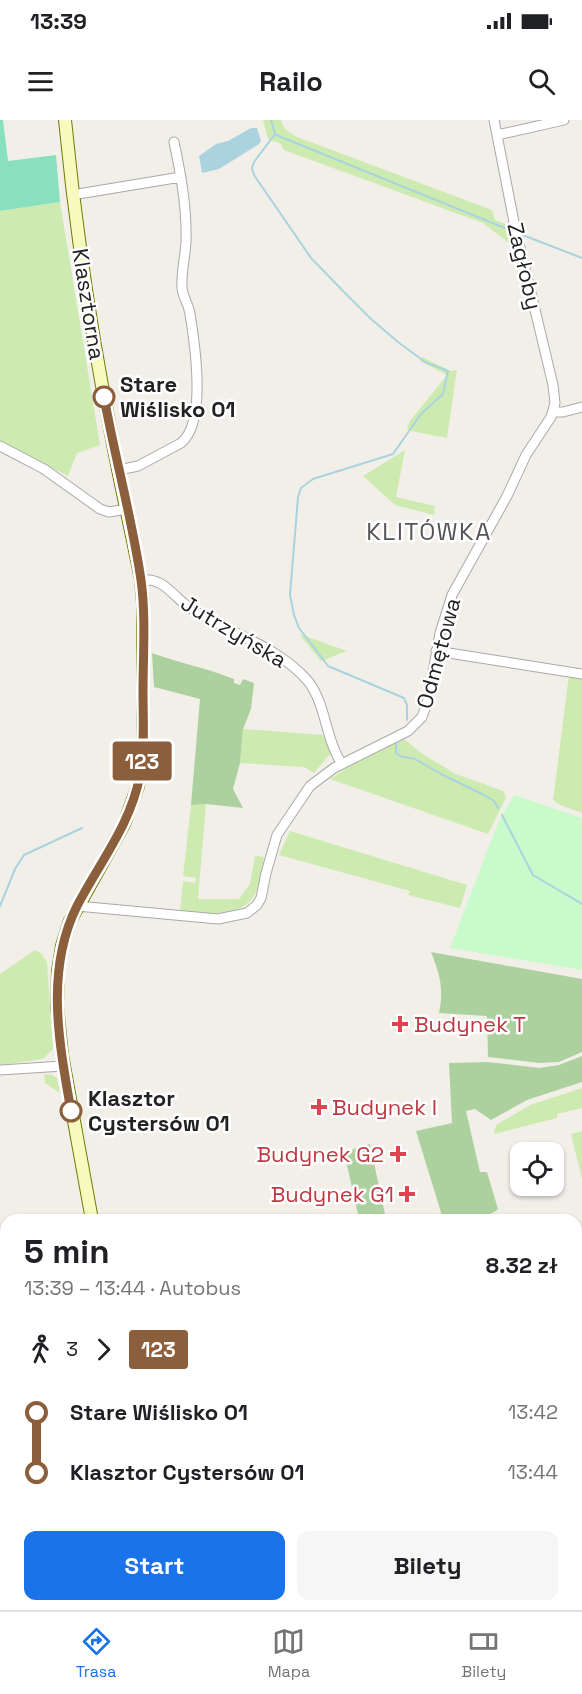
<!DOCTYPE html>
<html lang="pl">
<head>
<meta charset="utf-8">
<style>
  body { margin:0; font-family:"Space Grotesk",sans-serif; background:#f6f6f6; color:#202124; height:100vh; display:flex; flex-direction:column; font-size:22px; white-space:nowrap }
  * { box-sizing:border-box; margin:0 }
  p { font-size:20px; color:#757577 }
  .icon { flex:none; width:33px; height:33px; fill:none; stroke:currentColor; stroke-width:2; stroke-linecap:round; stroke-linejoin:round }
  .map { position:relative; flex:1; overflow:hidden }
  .drawer { position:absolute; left:0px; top:1094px; width:582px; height:398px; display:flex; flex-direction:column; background:#fff; border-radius:18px 18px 0 0; box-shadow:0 2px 4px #0004 }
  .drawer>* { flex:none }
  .badge { padding:0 12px; border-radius:4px; font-size:21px; line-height:39px }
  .controls { position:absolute; left:510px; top:1022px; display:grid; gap:12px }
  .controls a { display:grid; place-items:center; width:54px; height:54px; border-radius:12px; background:#fff; box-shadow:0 2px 4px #0004; font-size:30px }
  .map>.badge { position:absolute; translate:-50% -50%; box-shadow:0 0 0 3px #fff }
  .legs { display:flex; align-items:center; gap:9px; height:66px; padding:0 24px; font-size:20px }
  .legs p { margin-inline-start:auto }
  .summary { display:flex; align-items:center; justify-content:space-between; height:102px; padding:0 24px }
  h1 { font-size:33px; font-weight:800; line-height:45px }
  .action { display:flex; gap:12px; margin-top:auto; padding:12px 24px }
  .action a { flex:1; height:69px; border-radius:12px; background:#1a73e8; color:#fff; font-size:24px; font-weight:800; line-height:69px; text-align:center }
  .action a+a { background:#f6f6f6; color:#202124 }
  ul { padding:0 24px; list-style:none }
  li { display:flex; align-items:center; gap:21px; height:60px; font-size:22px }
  li i { display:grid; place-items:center; width:9px; height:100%; margin:0 8px; background:currentColor }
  li i::after { content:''; width:15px; height:15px; margin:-8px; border:4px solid; border-radius:50%; background:#fff }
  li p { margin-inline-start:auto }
  li:first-child i { background:linear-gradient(#0000 50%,currentColor 0) }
  li:last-child i { background:linear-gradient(currentColor 50%,#0000 0) }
  .status { display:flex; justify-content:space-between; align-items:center; height:42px; padding:0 30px; background:#fff; direction:ltr }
  .status svg { height:16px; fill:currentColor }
  header { display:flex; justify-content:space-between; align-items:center; height:78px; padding:0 24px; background:#fff; font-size:27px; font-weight:800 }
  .tab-bar { display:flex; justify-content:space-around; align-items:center; height:84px; border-top:2px solid #e0e0e0; background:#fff; font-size:16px; color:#757577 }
  .tab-bar a { display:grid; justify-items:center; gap:3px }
  .tab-bar .selected { color:#1a73e8 }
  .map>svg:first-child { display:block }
  .grass { fill:#cdebb0 }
  .forest { fill:#add19e }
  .park { fill:#c8facc }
  .pitch { fill:#88e0be }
  .water { fill:#aad3df }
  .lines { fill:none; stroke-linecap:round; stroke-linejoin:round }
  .stream { stroke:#aad3df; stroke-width:2 }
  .street-casing { stroke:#a9a9a9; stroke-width:11 }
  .secondary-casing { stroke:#707d05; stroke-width:14 }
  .street { stroke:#fff; stroke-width:9 }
  .secondary { stroke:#f7fabf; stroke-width:12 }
  .line-1-casing { stroke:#fff; stroke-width:14 }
  .line-1 { stroke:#8b5e3c; stroke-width:9 }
  .stop-1-dot { fill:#fff; stroke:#8b5e3c; stroke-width:3 }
  .health-dot { fill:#e0444e; stroke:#fff; stroke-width:2 }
  .labels { text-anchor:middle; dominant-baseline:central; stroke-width:5; stroke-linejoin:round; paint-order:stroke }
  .street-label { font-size:22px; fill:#222; stroke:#fff }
  .stop-label { font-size:22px; font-weight:bold; fill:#222; stroke:#fff; text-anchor:start }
  .health-label { font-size:22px; fill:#be3a42; stroke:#fff; text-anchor:start }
  .neighbourhood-label { font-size:24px; letter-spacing:1.5px; fill:#555; stroke:#fff }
</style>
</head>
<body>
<div class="status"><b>13:39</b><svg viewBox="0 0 49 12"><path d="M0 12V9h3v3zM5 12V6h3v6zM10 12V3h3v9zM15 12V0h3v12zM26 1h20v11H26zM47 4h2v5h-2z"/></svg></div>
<header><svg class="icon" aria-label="menu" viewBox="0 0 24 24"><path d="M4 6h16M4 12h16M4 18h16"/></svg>Railo<svg class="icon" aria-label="search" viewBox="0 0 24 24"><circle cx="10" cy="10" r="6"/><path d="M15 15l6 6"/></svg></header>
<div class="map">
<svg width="582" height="1490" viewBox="0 0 582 1490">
  <rect width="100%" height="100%" fill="#f2efe9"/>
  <path class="grass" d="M263,0H281C283,9 289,12 297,17L492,90L495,100L508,105L514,127L483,103L284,30L281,24L268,19Z
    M60,82L100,325L77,333L68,356L0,322V91Z
    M422,237L451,251L457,250L447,318L411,311L407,308L410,301L447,255L420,241Z
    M405,330L396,377L435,386L434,395L395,385L363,356Z
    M299,514L347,531L321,541Z
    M569,555L582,557V693L560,685L553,680Z
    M243,609L323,615L331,633L314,653L304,647L240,643Z
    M404,619L424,635L456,654L503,671L506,678L488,714L330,659L348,647Z
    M206,684L198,779H239L250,764L255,736L264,737C262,749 261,763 255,774C243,799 203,793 180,791L183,761L195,763L196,758L183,756L191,685Z
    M290,711L467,765L460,788L408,775L410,771L279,735Z
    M35,830L42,834L47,842L53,929L43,939L0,945V854Z
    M44,954L52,955L57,958L60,973L45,963Z
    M582,968V988L557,994V998L494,1014L496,1005L530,985Z
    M582,1011V1059L571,1014Z
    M6,1120V1265L0,1267V1122Z
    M576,1231H582V1266L576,1265Z
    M576,1272H582V1351L580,1380H576Z
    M582,1389L581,1420L576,1421V1396Z"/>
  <path class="forest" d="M152,533C179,543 207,548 234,559V563L240,565L243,559L254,563L251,589L243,609L240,643L233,669L243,688L206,684L191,685L200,579L154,567Z
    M431,832L582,859V932L559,942L539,943L488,937L487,896L439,893C444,869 440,855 431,832Z
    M582,936V962L527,980L491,1000L475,989L466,991L480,1052H487L498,1089C487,1100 457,1100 443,1099L416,1011L452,1003L449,943L488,942L539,948L559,945Z
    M370,1024L386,1099H359L344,1032Z
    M576,1172L582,1177V1204L576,1203Z"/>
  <path class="park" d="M514,675L582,698V850L450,828L498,703Z"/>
  <path class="pitch" d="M0,0H3L8,41L56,35L60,82L0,91Z"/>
  <path class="water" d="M251,8H257L261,21L259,24L219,49L202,53L199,36L216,24L228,21Z"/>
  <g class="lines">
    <path class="stream" d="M271,0L275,14L281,17L512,111
      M275,14L254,42L252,48L254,55L311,138L346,174L371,199L398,222L425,242L448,251L443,274L421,294L393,334L313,359L301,368L298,377L290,475L294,495L299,508L328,546L404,578L407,585V600
      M520,114L582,138
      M396,624V633L400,636L415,639L443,655L484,675L494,681L498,688
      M502,695L533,755L582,784
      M0,786L15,749L24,735L82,708"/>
    <defs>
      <path id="street" d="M497,15L564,0
        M72,75L181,57
        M553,292H563L582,287
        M0,326L44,349L100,389L109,392L127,389
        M119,350L138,346L181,323C207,302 195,225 190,194C189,185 183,178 182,168C181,153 185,138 186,122C187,88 181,55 174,22
        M141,460C164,457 172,476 190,488C228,513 276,525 307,560C326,582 325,619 342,644
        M436,531L582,554
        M77,786L218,799L247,793L257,785L261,778L266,753L277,715L310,666L334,648L408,611L422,597L428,580L440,513L452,475L507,376L526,335L551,297L555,283L553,265L514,102L494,0
        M0,950L63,946
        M576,1215H582
        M576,1268H582
        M576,1390L582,1384
        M576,1429H582
        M321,1485L382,1490
        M528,1485L530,1490
        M247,1490L248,1485
        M415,1490L416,1485
        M492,1490V1485"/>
      <path id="secondary" d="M65,0C75,103 90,206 110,308C119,358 131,409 141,460L143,483V625L138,666L124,704L70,801L62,826L58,851L57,886L62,935L92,1100
        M139,1485V1490"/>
    </defs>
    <use href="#street" class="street-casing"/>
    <use href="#secondary" class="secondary-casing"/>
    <use href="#street" class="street"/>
    <use href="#secondary" class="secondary"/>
  </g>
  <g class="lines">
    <defs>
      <path id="line-1" d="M71,991C59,923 45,850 77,786C100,742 131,704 140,655C145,628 143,600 143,573C143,536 146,496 141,460C132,398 115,338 104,277"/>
    </defs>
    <use href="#line-1" class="line-1-casing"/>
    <use href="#line-1" class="line-1"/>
  </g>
  <g class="stop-1-dot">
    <circle cx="104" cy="277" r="10"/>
    <circle cx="71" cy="991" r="10"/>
  </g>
  <g class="health-dot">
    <path d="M397 895h6v6h6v6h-6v6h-6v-6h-6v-6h6z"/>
    <path d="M316 978h6v6h6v6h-6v6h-6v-6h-6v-6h6z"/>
    <path d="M395 1025h6v6h6v6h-6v6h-6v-6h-6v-6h6z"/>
    <path d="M404 1065h6v6h6v6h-6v6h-6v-6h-6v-6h6z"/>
  </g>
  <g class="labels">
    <g class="street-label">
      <text transform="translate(525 146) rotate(77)">Zagłoby</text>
      <text transform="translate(89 184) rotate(81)">Klasztorna</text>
      <text transform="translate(234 511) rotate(31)">Jutrzyńska</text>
      <text transform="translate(438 533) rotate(-75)">Odmętowa</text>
    </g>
    <g class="stop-label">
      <text x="120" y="264">Stare<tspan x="120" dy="25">Wiślisko 01</tspan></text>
      <text x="88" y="978">Klasztor<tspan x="88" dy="25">Cystersów 01</tspan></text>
    </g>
    <g class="health-label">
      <text x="414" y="904">Budynek T</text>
      <text x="332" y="987">Budynek I</text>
      <text x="384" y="1034" text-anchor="end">Budynek G2</text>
      <text x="394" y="1074" text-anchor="end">Budynek G1</text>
    </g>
    <g class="neighbourhood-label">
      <text x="429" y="411">KLITÓWKA</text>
    </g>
  </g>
</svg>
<div class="controls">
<a><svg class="icon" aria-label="locate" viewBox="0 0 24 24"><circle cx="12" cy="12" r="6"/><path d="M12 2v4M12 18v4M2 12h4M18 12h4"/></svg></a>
</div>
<b class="badge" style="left:142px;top:641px;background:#8b5e3c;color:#fff">123</b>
<section class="drawer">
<div class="summary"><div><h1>5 min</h1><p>13:39 – 13:44 · Autobus</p></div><b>8.32 zł</b></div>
<div class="legs"><svg class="icon" aria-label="walk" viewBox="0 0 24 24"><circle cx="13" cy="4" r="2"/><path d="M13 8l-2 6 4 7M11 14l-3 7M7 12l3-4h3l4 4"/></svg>3<svg class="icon" aria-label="forward" viewBox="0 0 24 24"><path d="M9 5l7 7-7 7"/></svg><b class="badge" style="background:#8b5e3c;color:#fff">123</b></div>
<ul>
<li><i style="color:#8b5e3c"></i><b>Stare Wiślisko 01</b><p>13:42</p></li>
<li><i style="color:#8b5e3c"></i><b>Klasztor Cystersów 01</b><p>13:44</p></li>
</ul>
<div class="action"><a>Start</a><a>Bilety</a></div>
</section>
</div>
<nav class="tab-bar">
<a class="selected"><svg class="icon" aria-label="directions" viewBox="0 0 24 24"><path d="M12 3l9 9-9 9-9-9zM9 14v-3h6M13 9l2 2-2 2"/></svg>Trasa</a>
<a><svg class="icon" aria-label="map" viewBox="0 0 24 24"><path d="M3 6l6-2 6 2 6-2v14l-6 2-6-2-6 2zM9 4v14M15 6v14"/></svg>Mapa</a>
<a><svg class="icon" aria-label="tickets" viewBox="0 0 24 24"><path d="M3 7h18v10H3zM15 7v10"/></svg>Bilety</a>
</nav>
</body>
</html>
